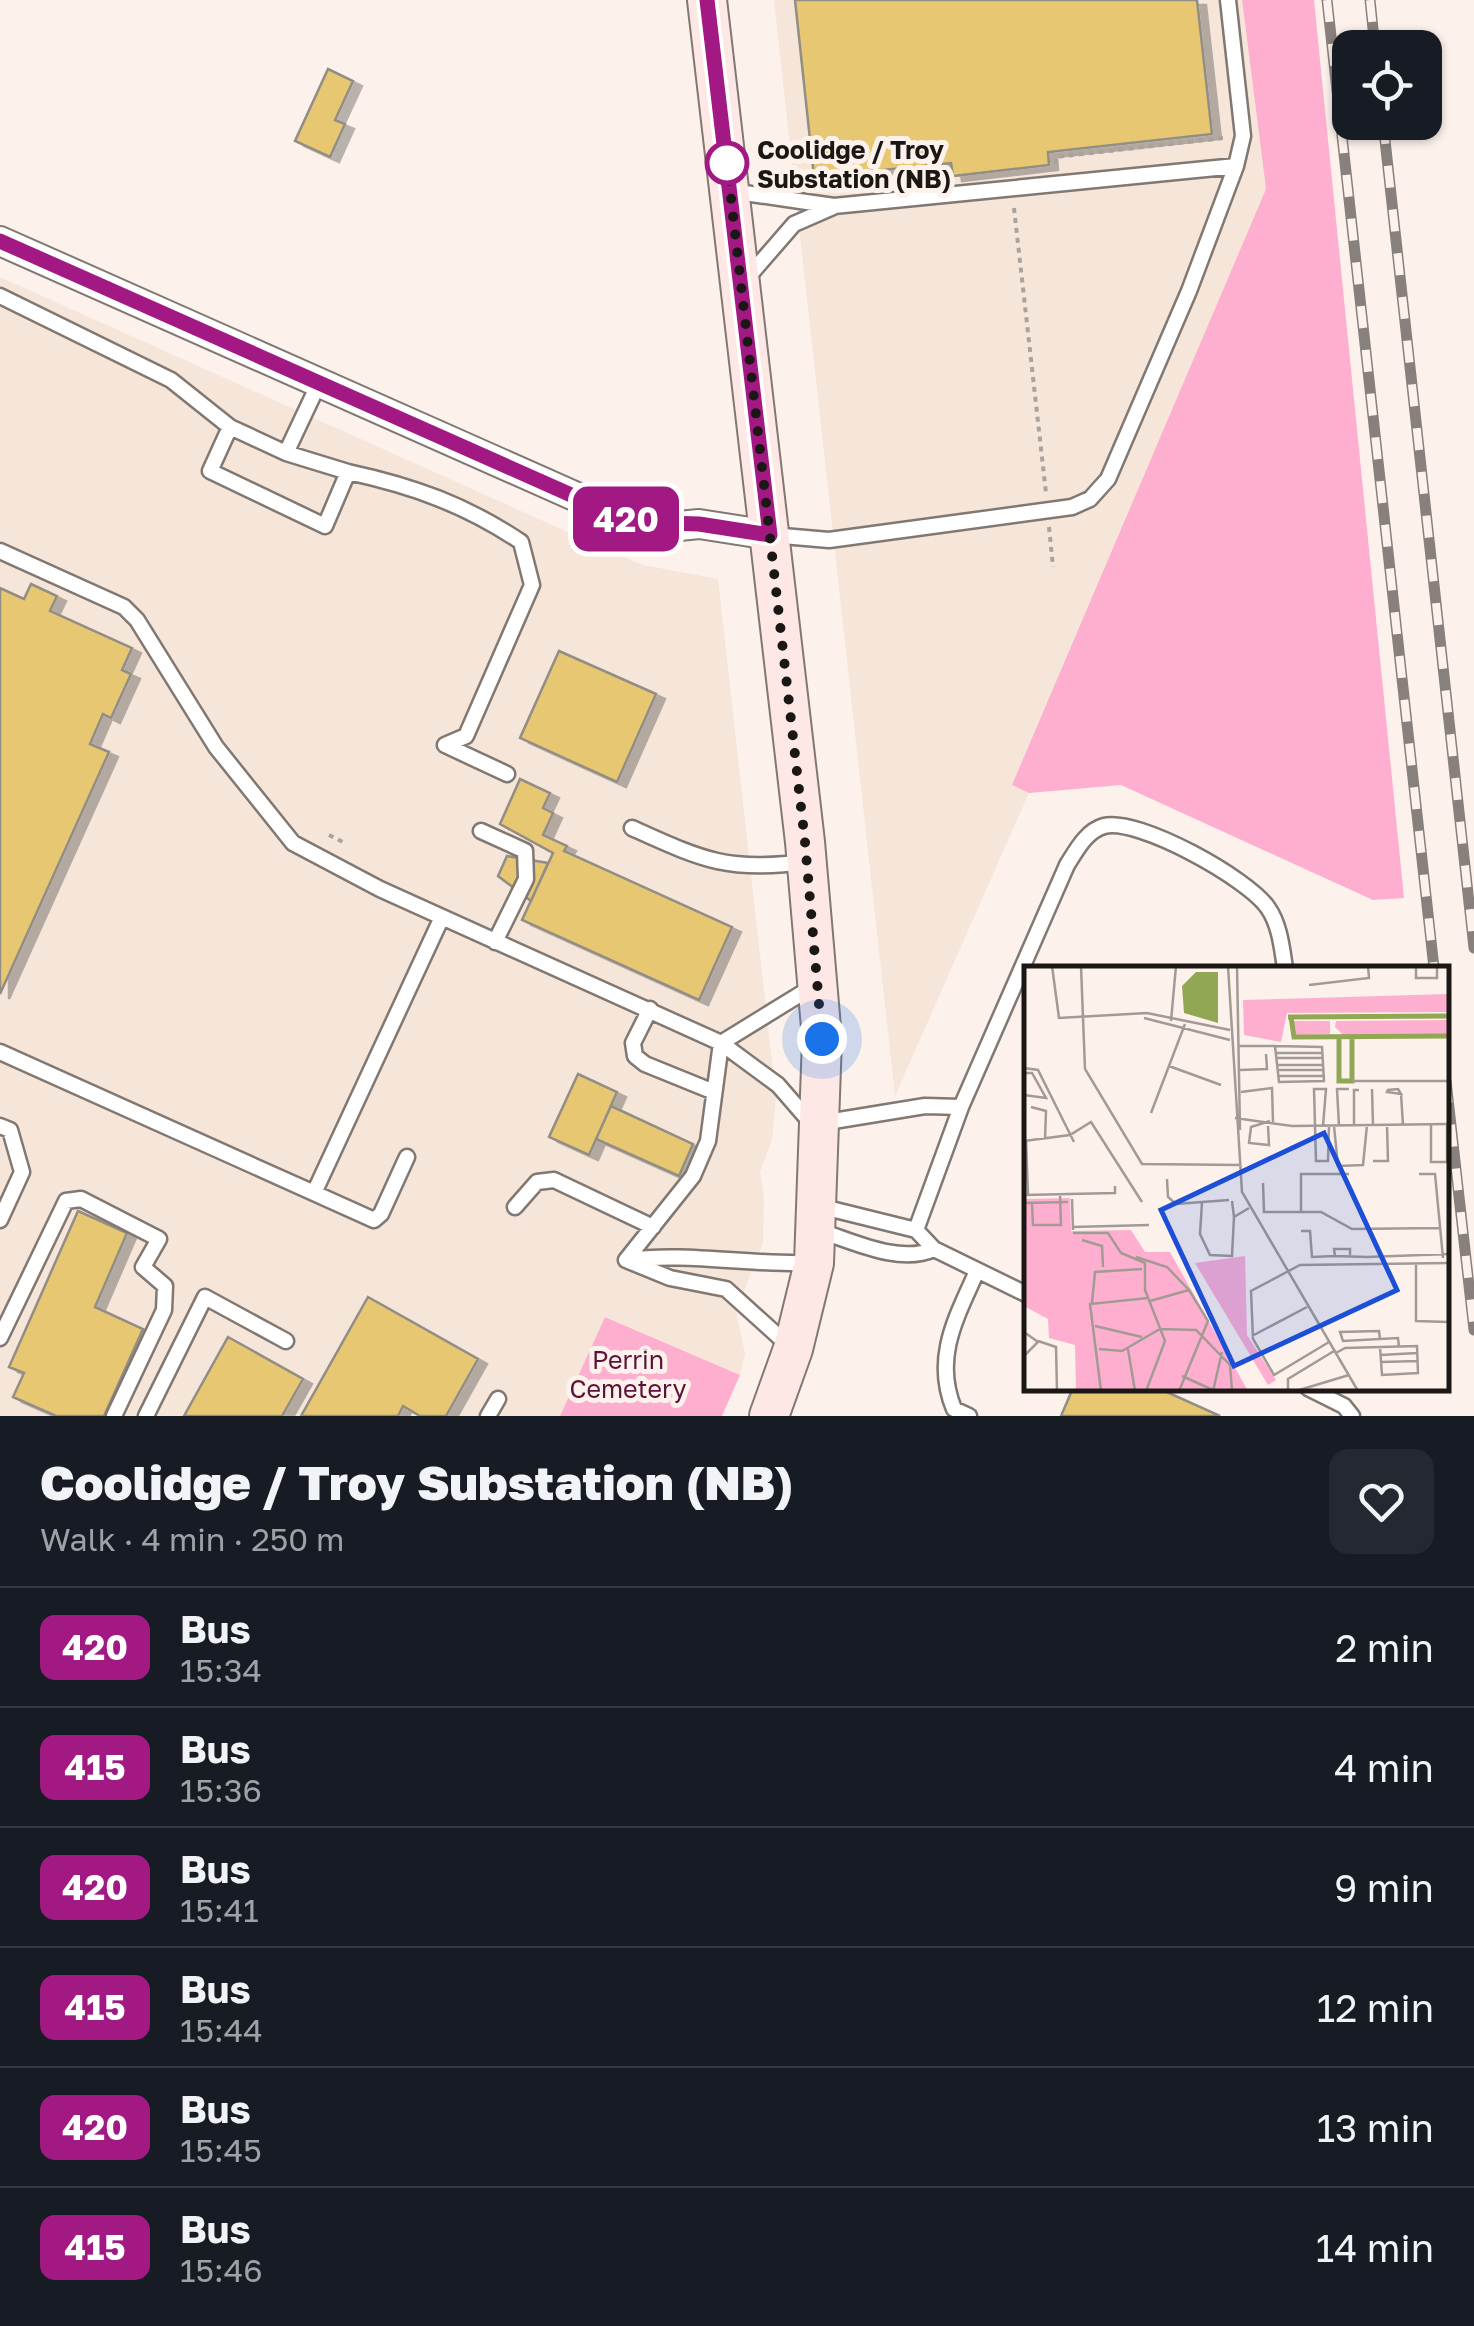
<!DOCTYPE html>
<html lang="en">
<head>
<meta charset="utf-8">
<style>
  body { margin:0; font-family:"Golos Text",sans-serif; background:#242831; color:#f1f3f6; height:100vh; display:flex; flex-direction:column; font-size:38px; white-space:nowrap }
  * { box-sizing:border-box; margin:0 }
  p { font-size:32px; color:#9ea1a6 }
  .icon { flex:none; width:55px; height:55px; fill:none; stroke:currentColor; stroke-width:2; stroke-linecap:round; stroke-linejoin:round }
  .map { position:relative; height:1416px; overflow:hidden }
  .drawer { display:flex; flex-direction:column; background:#171b24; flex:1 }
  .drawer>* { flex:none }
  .badge { padding:0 20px; border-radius:15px; font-size:35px; line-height:65px }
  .controls { position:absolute; left:1332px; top:30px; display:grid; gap:20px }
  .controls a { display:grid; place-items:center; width:110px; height:110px; border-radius:20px; background:#171b24; box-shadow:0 2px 8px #0004; font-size:50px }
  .you { position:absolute; width:50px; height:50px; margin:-25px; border:8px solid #fff; border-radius:50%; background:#1a73e8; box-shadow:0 0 0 15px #1a73e833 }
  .map>.badge { position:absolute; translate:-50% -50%; box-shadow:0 0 0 5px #fff }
  .round { display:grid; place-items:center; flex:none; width:105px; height:105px; border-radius:20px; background:#242831 }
  .summary { display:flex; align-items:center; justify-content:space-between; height:170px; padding:0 40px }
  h1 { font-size:48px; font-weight:800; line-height:75px }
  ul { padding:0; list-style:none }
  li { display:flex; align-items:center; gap:30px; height:120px; padding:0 40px; border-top:2px solid #363941 }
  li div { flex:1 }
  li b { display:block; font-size:38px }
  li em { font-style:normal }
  li .badge { min-width:110px; font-weight:700; text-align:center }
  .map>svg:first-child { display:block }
  .built { fill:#f6e6da }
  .green { fill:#feafcf }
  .building { fill:#e8c772; stroke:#928e85; stroke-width:2.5; filter:url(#shadow) }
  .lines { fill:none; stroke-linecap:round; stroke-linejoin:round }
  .service-casing { stroke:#817872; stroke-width:19 }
  .minor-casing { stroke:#817872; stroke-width:32 }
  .secondary-casing { stroke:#817872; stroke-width:42 }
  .path { stroke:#aaa29d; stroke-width:4; stroke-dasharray:5 5; stroke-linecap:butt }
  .service { stroke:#fff; stroke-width:14 }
  .minor { stroke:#fff; stroke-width:28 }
  .secondary { stroke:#fee8e6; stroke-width:38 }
  .rail-casing { stroke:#87807c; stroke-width:11 }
  .rail { stroke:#fcf2eb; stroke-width:8; stroke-dasharray:22; stroke-linecap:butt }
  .line-casing { stroke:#fff; stroke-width:22 }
  .line { stroke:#a31984; stroke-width:15 }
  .walk { stroke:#1b1715; stroke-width:10; stroke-dasharray:0 18 }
  .stop-dot { fill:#fff; stroke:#a31984; stroke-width:5 }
  .labels { text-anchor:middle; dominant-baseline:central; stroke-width:10; stroke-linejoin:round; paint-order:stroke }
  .stop-label { font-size:25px; font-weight:bold; fill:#1b1715; stroke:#fcf2eb; text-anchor:start }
  .park-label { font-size:25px; fill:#5c1138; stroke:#fcf2eb }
  .inset-river { fill:none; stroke:#92a754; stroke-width:5 }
  .inset-road { fill:none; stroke:#a29a95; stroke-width:2.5 }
  .view { fill:#1d4ed8; fill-opacity:0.15; stroke:#1d4ed8; stroke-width:5 }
  .inset-edge { fill:none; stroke:#1b1715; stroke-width:5 }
</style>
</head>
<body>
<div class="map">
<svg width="1474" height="1416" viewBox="0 0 1474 1416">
  <defs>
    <filter id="shadow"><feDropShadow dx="9" dy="5" stdDeviation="0" flood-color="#0004"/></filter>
  </defs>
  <rect width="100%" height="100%" fill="#fcf2eb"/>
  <path class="built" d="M774,0H1242L1266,189L1013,784L1029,793L895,1096Z
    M0,277L599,546L643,565L718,579L776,1097L772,1140L760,1172L764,1198L763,1243L736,1311L745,1354L740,1375L606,1317L560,1416H0Z"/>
  <path class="green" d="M1242,0H1314L1404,898L1373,900L1121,785L1029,793L1012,785L1266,189Z
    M605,1317L740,1375L722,1416H560Z"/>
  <path class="building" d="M795,0H1197L1212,134L1048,152L1049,165L953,176L951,163L814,177Z
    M328,69L353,81L335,120L345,124L330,157L295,141Z
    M31,584L57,596L50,611L132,648L122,670L131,674L111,718L103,714L90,744L109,752L0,994V588L24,599Z
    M559,651L656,694L617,782L520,738Z
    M520,779L550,793L543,808L553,813L543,835L567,846L564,851L732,927L699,1000L522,920L553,853L500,824Z
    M507,856L548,863L531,901L498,876Z
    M578,1074L617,1092L589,1155L549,1137Z
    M611,1106L693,1144L679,1176L596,1139Z
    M78,1211L127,1233L95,1307L143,1329L104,1416H56L13,1397L24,1373L9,1367Z
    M368,1297L478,1359L446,1416H420L403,1406L398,1416H301Z
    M228,1337L303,1379L282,1416H184Z
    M1073,1388H1158L1220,1416H1061Z"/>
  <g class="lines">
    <defs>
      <path id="service" d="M731,191L834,206L1236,166
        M748,277L794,224L833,207
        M0,296L171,380L230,427L286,453L348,472L325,526L210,471L230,427
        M286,453L319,383
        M348,472C413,486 466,505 521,542L532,585L466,736L445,745
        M771,535L829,540L1072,507L1090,499L1108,479L1189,291L1236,166L1243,136L1228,0
        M0,551L124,607L137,620L216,747L293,843L380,889L721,1043L708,1141L693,1176L626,1260
        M445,745L507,774
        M632,828C703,860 727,872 806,862
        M481,831L525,851L526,879L495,942
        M650,1009L633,1043L635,1056L645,1064L714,1092
        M0,1052L314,1193L442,917
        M961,1107L1067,865C1076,851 1086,831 1104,826C1138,817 1249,879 1268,908C1280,925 1282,949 1285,968
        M811,1123L778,1085L721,1043L812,987
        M821,1123L925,1106L961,1107L916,1230
        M0,1126L10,1130L22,1172L0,1220
        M314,1193L374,1220L381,1214L407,1157
        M515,1207L537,1182L554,1180L653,1227
        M817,1230C853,1241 899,1265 934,1249L916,1230L819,1206
        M934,1249L1026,1294
        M626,1260L670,1278L726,1289L788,1345
        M626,1260C687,1252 747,1265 809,1263
        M0,1338L66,1201L81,1199L159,1239L143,1267L165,1286L164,1310L114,1416
        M1308,1388L1344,1406L1352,1416
        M146,1416L205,1297L286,1341
        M488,1416L498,1399
        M969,1416L954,1409C933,1358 956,1318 977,1271"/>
      <path id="minor" d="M0,241L633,522L669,527L699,524L770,535"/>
      <path id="secondary" d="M707,0L805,842L822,1039L814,1263L793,1349L769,1416"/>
    </defs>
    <use href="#service" class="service-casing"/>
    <use href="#minor" class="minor-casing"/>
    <use href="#secondary" class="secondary-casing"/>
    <path class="path" d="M1056,164V157L1223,138
      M808,182L947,169V175
      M1014,208L1046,493
      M1049,527L1053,567
      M329,835L343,842"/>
    <use href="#service" class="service"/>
    <use href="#minor" class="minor"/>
    <use href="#secondary" class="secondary"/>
    <defs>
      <path id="rail" d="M1327,0L1434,968
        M1370,0L1375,48
        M1383,122L1474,948
        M1446,1081L1474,1330"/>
    </defs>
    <use href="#rail" class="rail-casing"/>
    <use href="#rail" class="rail"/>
  </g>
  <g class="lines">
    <defs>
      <path id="line" d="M0,241L632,522L699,524L770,535L707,0"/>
    </defs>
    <use href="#line" class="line-casing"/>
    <use href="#line" class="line"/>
    <path class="walk" d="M727,163L805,842L822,1039"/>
  </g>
  <circle class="stop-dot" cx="727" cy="163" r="20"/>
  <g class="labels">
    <g class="stop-label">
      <text x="757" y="149">Coolidge / Troy<tspan x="757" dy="29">Substation (NB)</tspan></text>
    </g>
    <g class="park-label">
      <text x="628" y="1359">Perrin<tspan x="628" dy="29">Cemetery</tspan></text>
    </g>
  </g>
  <g transform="translate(1024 966)">
    <rect width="425" height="425" fill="#fcf2eb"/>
    <path d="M425,28V46L263,47L257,76L220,69L219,34ZM425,54V69H319L311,61L312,55ZM306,55V68L270,69V55ZM46,232L47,265L107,264L121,286H146L224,425H52L51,379L25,372L24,353L0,340V233ZM221,290L223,369L252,414L244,419L171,297Z" fill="#feafcf"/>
    <path d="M172,6H194V57L160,47L158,20Z" fill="#92a754"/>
    <path class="inset-river" d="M264,51L425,50M267,51L270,71L425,70M315,71V115H328V71"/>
    <path class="inset-road" d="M28,0L35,52L123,47L206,64M57,0L61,103L118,198L215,199M204,0L218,226L334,425M213,0L216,164M392,0V12H413V0M285,19L345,12L344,0M120,52L206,74M147,55L152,0M215,80H251L255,116L300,115L298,81L251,80M253,87H299M253,92H299M254,99H299M145,100L197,119M0,102L14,104L50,176M216,104L243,103L242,88M254,104H299M0,107H8L22,132L0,129M254,110H300M328,115H425M348,123L349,159M374,123L377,128L363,126L364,124ZM217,126L248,122L249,156M377,128L379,159M7,141L22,145L21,173M127,147L161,58M211,152L268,160L425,158M407,158V196H423V158M330,159V124H335M244,160L245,179L225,177L227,161L246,155M299,160L302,123H290L292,195H304L305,160M310,160L314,200L339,199L343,159M315,160L313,123H325M0,175L46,169L67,156L118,236M2,175L4,229M349,195H364L363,159M395,208H411L419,292M143,213L144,231L152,238L205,234M239,217L240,246H297L328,263L417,262M0,229L91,227V220M48,233L49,264M208,235L210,251L225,242M178,236L176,268L186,289L208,290L210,251M0,237L44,236M8,237L9,259H37L36,228M277,245V208H325M49,261L125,259M277,265H286L288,291L311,290M49,267H84L97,287L121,297V324L141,375L122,425M58,274L78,280L79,301M326,289V283H310L311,290L343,291L425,288M112,291L143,301L165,324M392,297V355L425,356M126,335L165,324L184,355L155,425M68,337L71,306L118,303M71,360L118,371M0,366L14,376L0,390M228,370L283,341M356,373L355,365L316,366L319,375L374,372L375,381M14,375L32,381L33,425M305,376L250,409L229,373L227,325L276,299L425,297M75,383L98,385L136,363L172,364L206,399L208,425M104,383L111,425M312,387L321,382L393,380L394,407L358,409L356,381M357,389L393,387M357,396L394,395M158,410L189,424M77,425L66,338L124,332M189,425L198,386M264,425V413L310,385M272,425L325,409"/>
    <path class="view" d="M300,167L373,324L210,400L137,244Z"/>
    <rect width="425" height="425" class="inset-edge"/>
  </g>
</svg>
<div class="controls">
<a><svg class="icon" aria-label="locate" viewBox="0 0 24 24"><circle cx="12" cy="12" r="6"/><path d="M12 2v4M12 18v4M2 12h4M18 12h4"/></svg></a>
</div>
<div class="you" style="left:822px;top:1039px"></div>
<b class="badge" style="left:626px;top:519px;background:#a31984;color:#fff">420</b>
</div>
<section class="drawer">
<div class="summary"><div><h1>Coolidge / Troy Substation (NB)</h1><p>Walk · 4 min · 250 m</p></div><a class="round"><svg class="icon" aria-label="heart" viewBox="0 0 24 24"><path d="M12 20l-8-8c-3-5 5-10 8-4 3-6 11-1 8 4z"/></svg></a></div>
<ul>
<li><span class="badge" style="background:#a31984;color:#fff">420</span><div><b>Bus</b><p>15:34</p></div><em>2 min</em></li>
<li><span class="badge" style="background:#a31984;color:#fff">415</span><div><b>Bus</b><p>15:36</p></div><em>4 min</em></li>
<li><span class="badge" style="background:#a31984;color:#fff">420</span><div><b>Bus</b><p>15:41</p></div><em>9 min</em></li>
<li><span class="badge" style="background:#a31984;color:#fff">415</span><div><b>Bus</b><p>15:44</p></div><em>12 min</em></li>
<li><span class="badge" style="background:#a31984;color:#fff">420</span><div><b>Bus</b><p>15:45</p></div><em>13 min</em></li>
<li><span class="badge" style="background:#a31984;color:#fff">415</span><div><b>Bus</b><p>15:46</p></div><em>14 min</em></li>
</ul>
</section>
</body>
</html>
